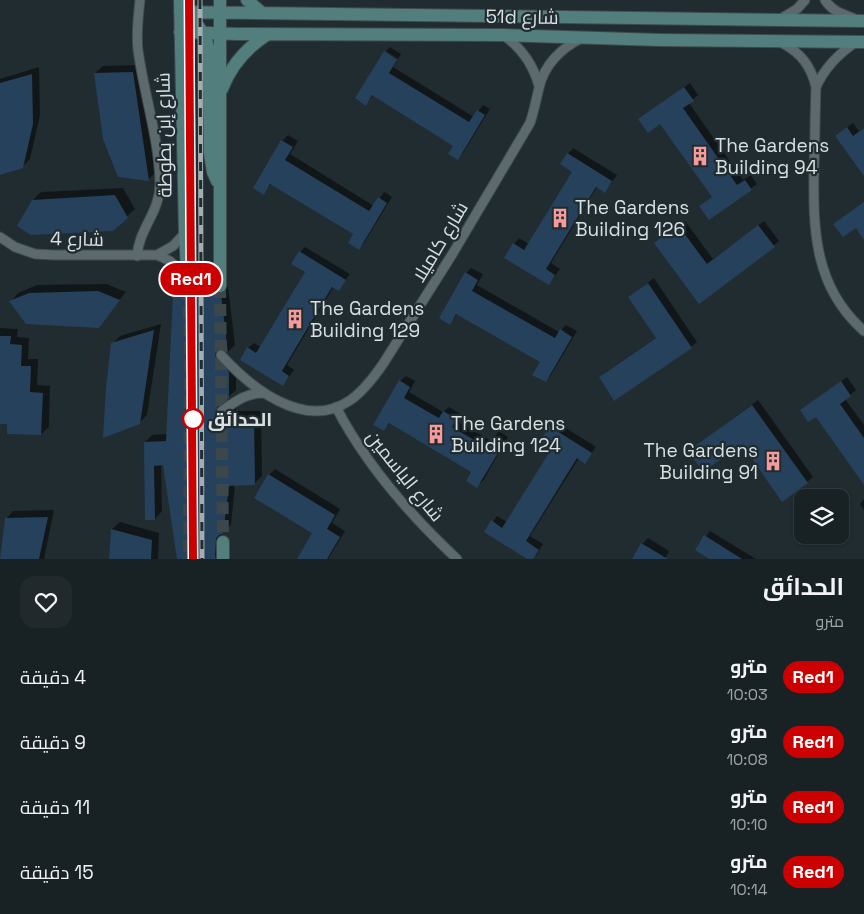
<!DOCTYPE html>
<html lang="ar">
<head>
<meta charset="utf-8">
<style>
  body { margin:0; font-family:"Space Grotesk",Cairo,sans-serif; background:#21292c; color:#f1f3f6; direction:rtl; height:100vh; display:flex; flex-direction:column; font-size:19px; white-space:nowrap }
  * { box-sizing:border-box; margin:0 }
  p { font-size:16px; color:#9fa3a6 }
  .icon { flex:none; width:28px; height:28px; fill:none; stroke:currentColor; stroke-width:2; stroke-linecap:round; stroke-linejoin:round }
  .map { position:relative; height:559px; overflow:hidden; direction:ltr }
  .sheet { display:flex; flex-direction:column; background:#182124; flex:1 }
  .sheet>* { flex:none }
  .badge { padding:0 10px; border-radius:16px; font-size:18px; line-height:32px }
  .fabs { position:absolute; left:794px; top:489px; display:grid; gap:10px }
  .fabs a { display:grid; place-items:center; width:55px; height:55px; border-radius:10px; background:#182124; box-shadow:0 1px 4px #0004,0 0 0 1px #363e41; font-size:25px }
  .map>.badge { position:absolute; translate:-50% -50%; box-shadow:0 0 0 2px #fff }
  .round { display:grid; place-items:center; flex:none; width:52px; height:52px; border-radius:15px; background:#21292c }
  .headline { display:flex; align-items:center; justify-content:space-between; height:85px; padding:0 20px }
  h1 { font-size:24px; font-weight:700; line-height:38px }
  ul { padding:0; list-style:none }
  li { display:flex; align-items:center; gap:15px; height:65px; padding:0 20px }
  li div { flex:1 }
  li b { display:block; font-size:19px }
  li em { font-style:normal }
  li .badge { min-width:55px; font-weight:700; text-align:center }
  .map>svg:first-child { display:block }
  .shadow { fill:#0007 }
  .building { fill:#26415b }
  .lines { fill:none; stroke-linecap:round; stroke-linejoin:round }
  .secondary-tunnel { stroke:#3c474b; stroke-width:12; stroke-dasharray:12 6; stroke-linecap:butt }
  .street-casing { stroke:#3f4a4d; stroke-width:11 }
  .secondary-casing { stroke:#3f4a4d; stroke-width:14 }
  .street { stroke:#5c6a6e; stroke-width:9 }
  .secondary { stroke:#537e7e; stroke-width:12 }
  .rail-casing { stroke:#a4aeb0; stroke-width:5 }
  .rail { stroke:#202c30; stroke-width:3; stroke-dasharray:9; stroke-linecap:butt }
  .line-casing { stroke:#fff; stroke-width:11 }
  .line { stroke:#c00; stroke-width:8 }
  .stop-dot { fill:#fff; stroke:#c00; stroke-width:2.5 }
  .labels { text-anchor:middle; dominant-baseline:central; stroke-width:4.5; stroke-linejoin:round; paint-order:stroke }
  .street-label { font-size:19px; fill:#d8e0e2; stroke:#202c30 }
  .poi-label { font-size:19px; fill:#d8e0e2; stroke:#202c30; text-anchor:start }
  .stop-label { font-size:19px; font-weight:bold; fill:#d8e0e2; stroke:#202c30; text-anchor:start }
</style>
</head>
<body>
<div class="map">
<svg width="864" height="559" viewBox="0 0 864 559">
  <rect width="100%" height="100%" fill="#202c30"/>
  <path class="shadow" d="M390,47L401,54L398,59L386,51Z
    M384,53L397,61L393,67L474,117L483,105L490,109L463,153L457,158L455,145L374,94L366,104Z
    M140,65L156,172L148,180L95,73L103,66Z
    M39,67L40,115L30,159L22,167L0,173V79Z
    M690,83L698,95L689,103L743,180L751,175L757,184L709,219L701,206L713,196L661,122L640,119Z
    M853,123L859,131L864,128V174L842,131Z
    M288,135L298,141L290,154L374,206L384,192L392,197L364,243L359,248L355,234L272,183L264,193L282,141Z
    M573,148L617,175L605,191L597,187L551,263L560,269L549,284L514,244L519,238L529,244L574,171L568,154Z
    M123,188L135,209L112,230L33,200L41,192Z
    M685,221L713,259L764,221L779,241L700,302L661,238Z
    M305,247L350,274L339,289L334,286L287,365L294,370L283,385L248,348L254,343L261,347L306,271L300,252Z
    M204,262H219L224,286L228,287L235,345L228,352L224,348L223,349L236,364V390L224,401V407L230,410L236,407V411H261L262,476L254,484L235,485L231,525L223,533L222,550L214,558L164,463L161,464L162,511L155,519L145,442L152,435L167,434L175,273L182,266L192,275L196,276V270Z
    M471,268L483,274L477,285L559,332L566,325L577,331L551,375L545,381L541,361L458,313L450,323L466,273Z
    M654,278L697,342L691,347L600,377L606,372L657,337L629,297Z
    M107,284L126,292L98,326L11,301L18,293L37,285Z
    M161,324L147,415L139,423L112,344L120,336Z
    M0,328L18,329L17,337L29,338L28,359H38L37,385L50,386L49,427L41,434L9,423L0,385Z
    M406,376L415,381L409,392L443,412L449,407L461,414L457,421L491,441L499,431L508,437L483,481L477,486L473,471L390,423L384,430L400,381Z
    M847,377L856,390L845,399L864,425V482L816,415L801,410Z
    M758,400L813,477L807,482L742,442L689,451Z
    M556,422L596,447L585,462L579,458L530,536L543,544L537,554L532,559H530L486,531L497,516L507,522L553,448L550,427Z
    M275,469L340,509L332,523L345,531L328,559H298L314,533L269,475Z
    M864,499V510L860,504Z
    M54,510L44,559H1L6,519L13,511Z
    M120,522L159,533L158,559H111L112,529Z
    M710,531L756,559H711L696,550Z
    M648,538L669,551L665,559H633L642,544Z"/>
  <path class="building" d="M384,51L397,60L389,73L469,122L477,110L485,115L458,160L448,154L453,146L372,95L366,106L355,98Z
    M133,72L149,181L118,177L103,139L94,73Z
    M32,74L33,124L23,168L0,175V83Z
    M684,87L694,101L683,108L737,185L745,180L752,190L709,220L699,206L712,197L660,124L648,133L638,119Z
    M847,127L853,136L864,128V176L835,136Z
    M281,140L293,147L285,160L369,211L378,197L387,203L359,250L348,243L353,234L270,184L264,195L253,188Z
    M567,153L612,181L605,193L596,187L546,269L555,275L549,285L504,258L513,243L524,250L572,172L560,164Z
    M115,195L128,218L113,231L31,235L17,226L32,200Z
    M864,202V240L856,228L843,237L833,224Z
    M678,225L707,264L758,225L775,247L699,304L654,243Z
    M299,251L346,280L339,291L332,287L282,371L289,376L283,386L240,360L247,347L256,353L305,272L291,264Z
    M195,269H212L213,290L216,293L221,294L228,353L223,349H220L216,351L215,356L229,372V398L218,406L216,412L219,416L222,417L229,413V418H254L255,485L229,486L223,534L219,535L216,538L215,559H177L163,465L154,466L155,520H145L144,442L166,441L174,273L184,282L189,283L194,279Z
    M465,272L478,280L472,291L555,338L560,329L572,337L546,382L532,375L540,362L456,314L450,325L439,318Z
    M648,283L692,348L614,401L599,377L656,338L628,297Z
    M98,291L120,300L99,328L26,324L9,301L29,293Z
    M154,330L140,424L103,438L106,387L111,343Z
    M0,336H11L10,344L22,345L21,366H31L30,392L43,393L41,435L7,434V424H0Z
    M399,380L410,387L404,398L439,418L443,411L457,419L452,427L486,447L492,436L504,443L477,488L466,481L471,472L389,423L384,431L373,425Z
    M841,381L851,396L840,404L864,438V485L816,417L808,422L800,410Z
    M752,405L808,483L782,502L742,444L703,472L688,451Z
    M549,426L592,453L585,464L577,458L526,541L539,550L533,559H527L484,532L491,520L502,528L552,448L540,441Z
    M268,474L335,515L327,529L340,537L327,559H297L312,533L254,498Z
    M48,517L39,559H0L5,518Z
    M111,529L152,540L151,559H109Z
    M704,535L742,559H709L695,550Z
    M641,543L668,559H632Z"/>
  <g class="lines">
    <path class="secondary-tunnel" d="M187,270L190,340L189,559
      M220,286L223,542"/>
    <defs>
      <path id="street" d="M825,0C832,11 842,14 853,18
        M782,18L797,9L805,0
        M503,35C522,48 533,64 539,86
        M782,43C801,53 811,66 816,87C815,114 815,141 814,168C813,230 814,287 864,331
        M816,87C825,67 838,54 856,42
        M0,237L15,247L35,254L55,255H157L170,261L188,277
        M157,255L173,246L185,233
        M137,256C139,228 160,213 160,183C159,138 144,94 138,50C136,33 138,17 140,0
        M221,355C250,387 304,431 349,401C363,392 374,377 383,364L453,253L530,123C534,111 536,100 539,88C544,65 561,48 582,38
        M336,407C366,465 410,515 457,559
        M222,411C236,401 246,393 264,393"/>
      <path id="secondary" d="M180,0L185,233L187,270
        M220,0V286
        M247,0L261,12
        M180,12L864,21
        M180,12C195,20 204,30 208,47L210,153L213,172L217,181
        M180,32L237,34L503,35L661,40L864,42
        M222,89C231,65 246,48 268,34
        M223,542V559"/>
    </defs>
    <use href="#street" class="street-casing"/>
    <use href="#secondary" class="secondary-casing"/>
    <use href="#street" class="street"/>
    <use href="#secondary" class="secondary"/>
    <defs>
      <path id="rail" d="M189,0L193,559
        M200,0L202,559"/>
    </defs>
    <use href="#rail" class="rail-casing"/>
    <use href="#rail" class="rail"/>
  </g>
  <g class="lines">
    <defs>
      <path id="line" d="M189,0L193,559"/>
    </defs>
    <use href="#line" class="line-casing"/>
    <use href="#line" class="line"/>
  </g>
  <defs>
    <symbol id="building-bare" viewBox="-9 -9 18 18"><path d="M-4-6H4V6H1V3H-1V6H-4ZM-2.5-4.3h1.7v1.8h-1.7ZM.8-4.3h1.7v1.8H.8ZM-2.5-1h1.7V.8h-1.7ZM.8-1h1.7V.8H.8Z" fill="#f59b9c" stroke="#202c30" stroke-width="2.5" paint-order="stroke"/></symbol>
  </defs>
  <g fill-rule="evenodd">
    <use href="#building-bare" x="686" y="142" width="28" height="28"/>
    <use href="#building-bare" x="546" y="204" width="28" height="28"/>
    <use href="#building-bare" x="281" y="305" width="28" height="28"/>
    <use href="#building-bare" x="422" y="420" width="28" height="28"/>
    <use href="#building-bare" x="759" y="447" width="28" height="28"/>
  </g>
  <circle class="stop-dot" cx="193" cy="419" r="10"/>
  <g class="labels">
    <g class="street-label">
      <text transform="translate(522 17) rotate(1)">51d شارع</text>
      <text transform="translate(164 135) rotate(-91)">شارع إبن بطوطة</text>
      <text transform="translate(77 239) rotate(1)">شارع 4</text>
      <text transform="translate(440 242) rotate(-59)">شارع كاميلا</text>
      <text transform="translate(405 476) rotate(51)">شارع الياسمين</text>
    </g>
    <g class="poi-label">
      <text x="715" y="145">The Gardens<tspan x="715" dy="22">Building 94</tspan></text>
      <text x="575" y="207">The Gardens<tspan x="575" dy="22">Building 126</tspan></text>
      <text x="310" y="308">The Gardens<tspan x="310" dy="22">Building 129</tspan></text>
      <text x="451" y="423">The Gardens<tspan x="451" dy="22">Building 124</tspan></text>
      <text x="758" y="450" text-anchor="end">The Gardens<tspan x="758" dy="22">Building 91</tspan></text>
    </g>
    <g class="stop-label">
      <text x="208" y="419">الحدائق</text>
    </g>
  </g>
</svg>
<div class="fabs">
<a><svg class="icon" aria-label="layers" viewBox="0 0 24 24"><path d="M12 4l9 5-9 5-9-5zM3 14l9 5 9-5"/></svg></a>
</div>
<b class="badge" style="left:191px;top:279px;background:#c00;color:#fff">Red1</b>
</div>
<section class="sheet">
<div class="headline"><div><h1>الحدائق</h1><p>مترو</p></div><a class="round"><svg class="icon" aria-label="heart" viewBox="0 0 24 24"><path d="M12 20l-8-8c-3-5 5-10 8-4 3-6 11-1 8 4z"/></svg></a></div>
<ul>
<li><span class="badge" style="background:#c00;color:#fff">Red1</span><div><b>مترو</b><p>10:03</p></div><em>4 دقيقة</em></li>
<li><span class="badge" style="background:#c00;color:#fff">Red1</span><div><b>مترو</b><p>10:08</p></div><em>9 دقيقة</em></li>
<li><span class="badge" style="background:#c00;color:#fff">Red1</span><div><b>مترو</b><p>10:10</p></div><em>11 دقيقة</em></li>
<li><span class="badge" style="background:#c00;color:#fff">Red1</span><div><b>مترو</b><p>10:14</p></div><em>15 دقيقة</em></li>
</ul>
</section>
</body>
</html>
